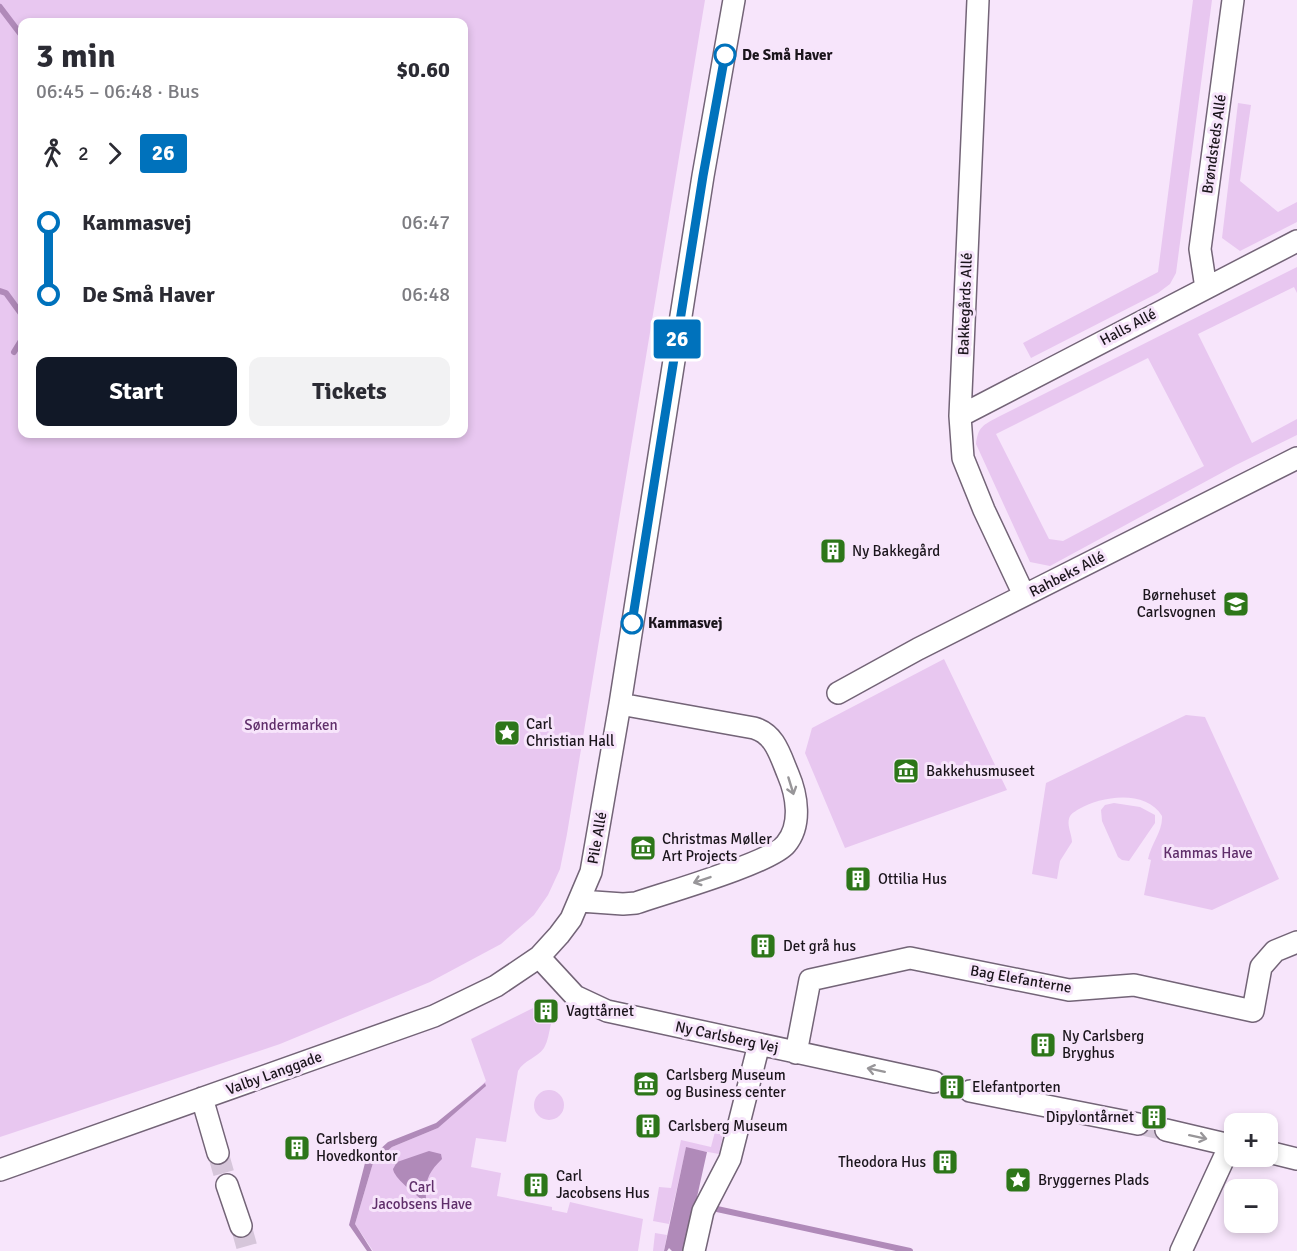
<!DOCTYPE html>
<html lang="en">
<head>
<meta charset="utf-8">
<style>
  body { margin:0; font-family:Signika,sans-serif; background:#f2f2f3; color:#2b2b33; height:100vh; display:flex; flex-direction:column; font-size:22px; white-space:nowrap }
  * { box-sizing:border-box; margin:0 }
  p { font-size:20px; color:#7c7c81 }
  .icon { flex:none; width:33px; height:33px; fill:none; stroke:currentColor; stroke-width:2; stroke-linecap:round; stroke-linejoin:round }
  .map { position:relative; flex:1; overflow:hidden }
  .drawer { position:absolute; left:18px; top:18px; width:450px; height:420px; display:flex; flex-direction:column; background:#fff; border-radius:12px; box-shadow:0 3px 9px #0003 }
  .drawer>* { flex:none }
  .badge { padding:0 12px; border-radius:4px; font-size:21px; line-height:39px }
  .tools { position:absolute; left:1224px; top:1113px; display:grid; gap:12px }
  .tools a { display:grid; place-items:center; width:54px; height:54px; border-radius:12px; background:#fff; box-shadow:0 3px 9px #0003; font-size:30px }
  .map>.badge { position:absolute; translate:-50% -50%; box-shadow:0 0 0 3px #fff }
  .legs { display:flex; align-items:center; gap:9px; height:66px; padding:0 18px; font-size:20px }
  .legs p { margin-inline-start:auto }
  .headline { display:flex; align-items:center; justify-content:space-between; height:102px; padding:0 18px }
  h1 { font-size:33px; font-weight:800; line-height:45px }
  .action { display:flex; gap:12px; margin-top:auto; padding:12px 18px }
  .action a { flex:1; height:69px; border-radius:12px; background:#111827; color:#fff; font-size:24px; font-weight:800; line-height:69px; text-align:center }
  .action a+a { background:#f2f2f3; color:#2b2b33 }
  ul { padding:0 18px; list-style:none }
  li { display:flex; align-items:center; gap:21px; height:72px; font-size:22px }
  li i { display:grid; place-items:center; width:9px; height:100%; margin:0 8px; background:currentColor }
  li i::after { content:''; width:15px; height:15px; margin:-8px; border:4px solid; border-radius:50%; background:#fff }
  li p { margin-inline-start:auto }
  li:first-child i { background:linear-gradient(#0000 50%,currentColor 0) }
  li:last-child i { background:linear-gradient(currentColor 50%,#0000 0) }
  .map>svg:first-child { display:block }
  .green { fill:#e8c7f0; fill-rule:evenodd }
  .water { fill:#b08ab9 }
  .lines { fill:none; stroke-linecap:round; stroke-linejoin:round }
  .stream { stroke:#b08ab9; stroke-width:6 }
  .minor-tunnel { stroke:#d6c6da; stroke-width:21; stroke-dasharray:21 10; stroke-linecap:butt }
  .minor-casing { stroke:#736477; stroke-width:24 }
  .minor { stroke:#fff; stroke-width:21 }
  .oneway { stroke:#989699 }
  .line-1-casing { stroke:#fff; stroke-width:14 }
  .line-1 { stroke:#0072bc; stroke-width:9 }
  .stop-1-dot { fill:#fff; stroke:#0072bc; stroke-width:3 }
  .labels { text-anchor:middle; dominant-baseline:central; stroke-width:6; stroke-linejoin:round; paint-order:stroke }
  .stop-label { font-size:15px; font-weight:bold; fill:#1b151c; stroke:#f7e5fb; text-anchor:start }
  .street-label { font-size:15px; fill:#1b151c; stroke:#f7e5fb }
  .poi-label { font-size:15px; fill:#1b151c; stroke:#f7e5fb; text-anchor:start }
  .park-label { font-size:15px; fill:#602f6b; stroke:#f7e5fb }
</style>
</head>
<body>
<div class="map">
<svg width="1297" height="1251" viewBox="0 0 1297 1251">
  <rect width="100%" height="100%" fill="#f7e5fb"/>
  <path class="green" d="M0,0H705L567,834L560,869L548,895L534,915L501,944L430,982L280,1044L0,1137ZM22,22H464V434H22Z
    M1193,0H1212L1176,273L1170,284L1158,293L1031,358L1023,343L1158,272Z
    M1238,103L1251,105L1240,181L1278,212L1297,202V222L1240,251L1222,238Z
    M1297,267V293L1294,287L1198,334L1252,443L1297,419V435L1236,465L1050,566L1030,562L976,444C978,427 983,425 998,417ZM1148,358L1204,466L1063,541L1049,539L996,434Z
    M944,659L1007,790L845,848L805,753L812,728Z
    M1186,715L1205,717L1279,879L1212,910L1144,895L1151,860L1148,859C1151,844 1163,831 1162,816C1146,789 1101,796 1079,809C1074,812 1070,814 1069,819C1067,826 1072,835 1072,842L1060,861L1057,879L1032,874L1046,783Z
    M1114,803L1140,807L1155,815V823L1129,861L1122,860L1118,857L1102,821L1101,810L1105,805Z
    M539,1005V1013L551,1024C549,1032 548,1041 544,1048C537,1058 524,1060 518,1071L506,1142L476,1138L471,1167L501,1173L497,1196L552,1207V1210L567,1213L570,1202L643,1219L638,1251H373L355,1224L373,1163L392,1147L438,1128L486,1081L471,1039Z
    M534 1105a15 15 0 1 1 30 0a15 15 0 1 1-30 0Z
    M717,1124L725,1125L719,1154L686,1148L669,1224L653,1221L659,1187L671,1188L681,1140L711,1147Z
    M655,1233L667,1235L664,1251H653Z"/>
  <path class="water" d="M485,1083L486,1086L438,1128L392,1147L373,1163L355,1224L372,1251H367L349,1225L365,1163L388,1142L436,1123Z
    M686,1147L707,1152L685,1251H672L669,1248L667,1251H664Z
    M429,1151L441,1154L442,1159C429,1172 425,1179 426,1199L422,1200C414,1193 394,1178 393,1169L397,1162Z"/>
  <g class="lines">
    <path class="stream" d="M0,7L22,36
      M0,291L6,293L22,315
      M14,352L22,339
      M717,1209L910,1251"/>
    <path class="minor-tunnel" d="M934,1082L970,1091
      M1138,1124L1166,1130
      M218,1153L227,1185
      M241,1226L248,1251"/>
    <defs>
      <path id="minor" d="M978,0L960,416L963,458L984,510L1024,595
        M1206,288L1200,249L1233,0
        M960,416L1297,241
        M838,693L918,649L1297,458
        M580,901L623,904L636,903C665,893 771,863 786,844C802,825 797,795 788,774C780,755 775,734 754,728L620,704
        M539,957L575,996L607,1011L934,1082
        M796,1053L810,980L910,958L1069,990L1134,985L1253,1011L1261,967L1275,951L1297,942
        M970,1091L1138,1124
        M202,1098L218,1153
        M1166,1130L1234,1146
        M1268,1152L1297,1159
        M0,1170L434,1016L496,986L539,957L559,935L571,919L591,872L620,704L703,176L734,0
        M227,1185L241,1226
        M694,1251L703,1211L730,1159L759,1044
        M1181,1251L1230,1145"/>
    </defs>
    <use href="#minor" class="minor-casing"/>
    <use href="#minor" class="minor"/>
  </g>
  <defs><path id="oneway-shaft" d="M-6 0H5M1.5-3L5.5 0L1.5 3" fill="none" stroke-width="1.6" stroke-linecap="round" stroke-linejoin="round" transform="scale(1.5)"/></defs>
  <g class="oneway">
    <use href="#oneway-shaft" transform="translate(791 786) rotate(73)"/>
    <use href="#oneway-shaft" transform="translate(702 880) rotate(161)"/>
    <use href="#oneway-shaft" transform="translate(876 1070) rotate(-168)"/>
    <use href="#oneway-shaft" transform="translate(1198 1137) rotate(12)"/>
  </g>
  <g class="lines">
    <defs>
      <path id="line-1" d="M632,623L703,176L725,55"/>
    </defs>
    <use href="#line-1" class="line-1-casing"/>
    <use href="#line-1" class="line-1"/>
  </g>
  <defs>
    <symbol id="building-square" viewBox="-11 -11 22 22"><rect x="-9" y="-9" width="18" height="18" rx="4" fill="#2d7619" stroke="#f7e5fb"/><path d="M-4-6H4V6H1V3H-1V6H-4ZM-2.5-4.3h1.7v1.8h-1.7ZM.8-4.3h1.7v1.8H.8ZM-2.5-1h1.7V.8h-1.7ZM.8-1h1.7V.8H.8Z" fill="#fff"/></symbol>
    <symbol id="school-square" viewBox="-11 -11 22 22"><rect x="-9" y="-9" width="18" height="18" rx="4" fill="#2d7619" stroke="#f7e5fb"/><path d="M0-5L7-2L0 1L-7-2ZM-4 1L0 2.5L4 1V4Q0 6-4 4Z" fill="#fff"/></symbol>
    <symbol id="sight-square" viewBox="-11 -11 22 22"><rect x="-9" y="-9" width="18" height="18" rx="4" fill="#2d7619" stroke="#f7e5fb"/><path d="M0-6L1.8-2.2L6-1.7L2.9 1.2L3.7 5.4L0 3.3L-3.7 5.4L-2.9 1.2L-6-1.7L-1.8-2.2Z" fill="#fff"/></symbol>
    <symbol id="museum-square" viewBox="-11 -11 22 22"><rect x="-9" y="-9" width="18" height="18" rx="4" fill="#2d7619" stroke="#f7e5fb"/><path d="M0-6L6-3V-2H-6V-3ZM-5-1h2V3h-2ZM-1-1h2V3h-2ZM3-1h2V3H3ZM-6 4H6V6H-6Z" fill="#fff"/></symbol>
  </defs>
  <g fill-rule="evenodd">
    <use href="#building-square" x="818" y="536" width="30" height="30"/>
    <use href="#school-square" x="1221" y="589" width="30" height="30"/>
    <use href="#sight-square" x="492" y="718" width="30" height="30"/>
    <use href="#museum-square" x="891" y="756" width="30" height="30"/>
    <use href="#museum-square" x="628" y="833" width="30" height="30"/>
    <use href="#building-square" x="843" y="864" width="30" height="30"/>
    <use href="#building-square" x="748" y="931" width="30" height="30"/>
    <use href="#building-square" x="531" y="996" width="30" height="30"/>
    <use href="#building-square" x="1028" y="1030" width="30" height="30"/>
    <use href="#museum-square" x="631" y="1069" width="30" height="30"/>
    <use href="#building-square" x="937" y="1072" width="30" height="30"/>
    <use href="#building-square" x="1139" y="1102" width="30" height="30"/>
    <use href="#building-square" x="633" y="1111" width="30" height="30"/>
    <use href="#building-square" x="282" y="1133" width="30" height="30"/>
    <use href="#building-square" x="930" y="1147" width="30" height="30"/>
    <use href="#sight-square" x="1003" y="1165" width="30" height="30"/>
    <use href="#building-square" x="521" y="1170" width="30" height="30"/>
  </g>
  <g class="stop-1-dot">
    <circle cx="725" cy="55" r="10"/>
    <circle cx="632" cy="623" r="10"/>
  </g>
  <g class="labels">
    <g class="stop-label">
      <text x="742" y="55">De Små Haver</text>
      <text x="648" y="623">Kammasvej</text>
    </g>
    <g class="street-label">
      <text transform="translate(1214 144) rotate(-82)">Brøndsteds Allé</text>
      <text transform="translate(965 304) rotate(-88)">Bakkegårds Allé</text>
      <text transform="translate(1128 327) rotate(-28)">Halls Allé</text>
      <text transform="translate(1067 574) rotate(-27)">Rahbeks Allé</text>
      <text transform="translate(597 838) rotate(-80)">Pile Allé</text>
      <text transform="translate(1021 979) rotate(10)">Bag Elefanterne</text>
      <text transform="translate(727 1037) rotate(12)">Ny Carlsberg Vej</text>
      <text transform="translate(274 1073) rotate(-20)">Valby Langgade</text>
    </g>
    <g class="poi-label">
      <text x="852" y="551">Ny Bakkegård</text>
      <text x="1216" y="595" text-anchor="end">Børnehuset<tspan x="1216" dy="17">Carlsvognen</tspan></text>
      <text x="526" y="724">Carl<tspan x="526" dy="17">Christian Hall</tspan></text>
      <text x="926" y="771">Bakkehusmuseet</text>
      <text x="662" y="839">Christmas Møller<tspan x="662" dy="17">Art Projects</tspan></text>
      <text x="878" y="879">Ottilia Hus</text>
      <text x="783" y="946">Det grå hus</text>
      <text x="566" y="1011">Vagttårnet</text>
      <text x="1062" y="1036">Ny Carlsberg<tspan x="1062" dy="17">Bryghus</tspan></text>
      <text x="666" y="1075">Carlsberg Museum<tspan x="666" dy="17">og Business center</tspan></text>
      <text x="972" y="1087">Elefantporten</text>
      <text x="1134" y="1117" text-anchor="end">Dipylontårnet</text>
      <text x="668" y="1126">Carlsberg Museum</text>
      <text x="316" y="1139">Carlsberg<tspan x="316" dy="17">Hovedkontor</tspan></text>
      <text x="926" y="1162" text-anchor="end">Theodora Hus</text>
      <text x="556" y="1176">Carl<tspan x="556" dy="17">Jacobsens Hus</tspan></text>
      <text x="1038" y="1180">Bryggernes Plads</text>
    </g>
    <g class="park-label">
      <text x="291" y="725">Søndermarken</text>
      <text x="1208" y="853">Kammas Have</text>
      <text x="422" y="1187">Carl<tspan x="422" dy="17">Jacobsens Have</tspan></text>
    </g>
  </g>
</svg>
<div class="tools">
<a>+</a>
<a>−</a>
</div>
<b class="badge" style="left:677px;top:339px;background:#0072bc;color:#fff">26</b>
<section class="drawer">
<div class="headline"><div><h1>3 min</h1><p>06:45 – 06:48 · Bus</p></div><b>$0.60</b></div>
<div class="legs"><svg class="icon" aria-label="walk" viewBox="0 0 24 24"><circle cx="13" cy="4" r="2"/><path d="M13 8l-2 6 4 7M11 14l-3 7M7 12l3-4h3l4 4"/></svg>2<svg class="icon" aria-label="forward" viewBox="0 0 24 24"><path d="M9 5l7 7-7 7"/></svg><b class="badge" style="background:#0072bc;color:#fff">26</b></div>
<ul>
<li><i style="color:#0072bc"></i><b>Kammasvej</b><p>06:47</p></li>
<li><i style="color:#0072bc"></i><b>De Små Haver</b><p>06:48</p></li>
</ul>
<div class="action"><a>Start</a><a>Tickets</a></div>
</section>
</div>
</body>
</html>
